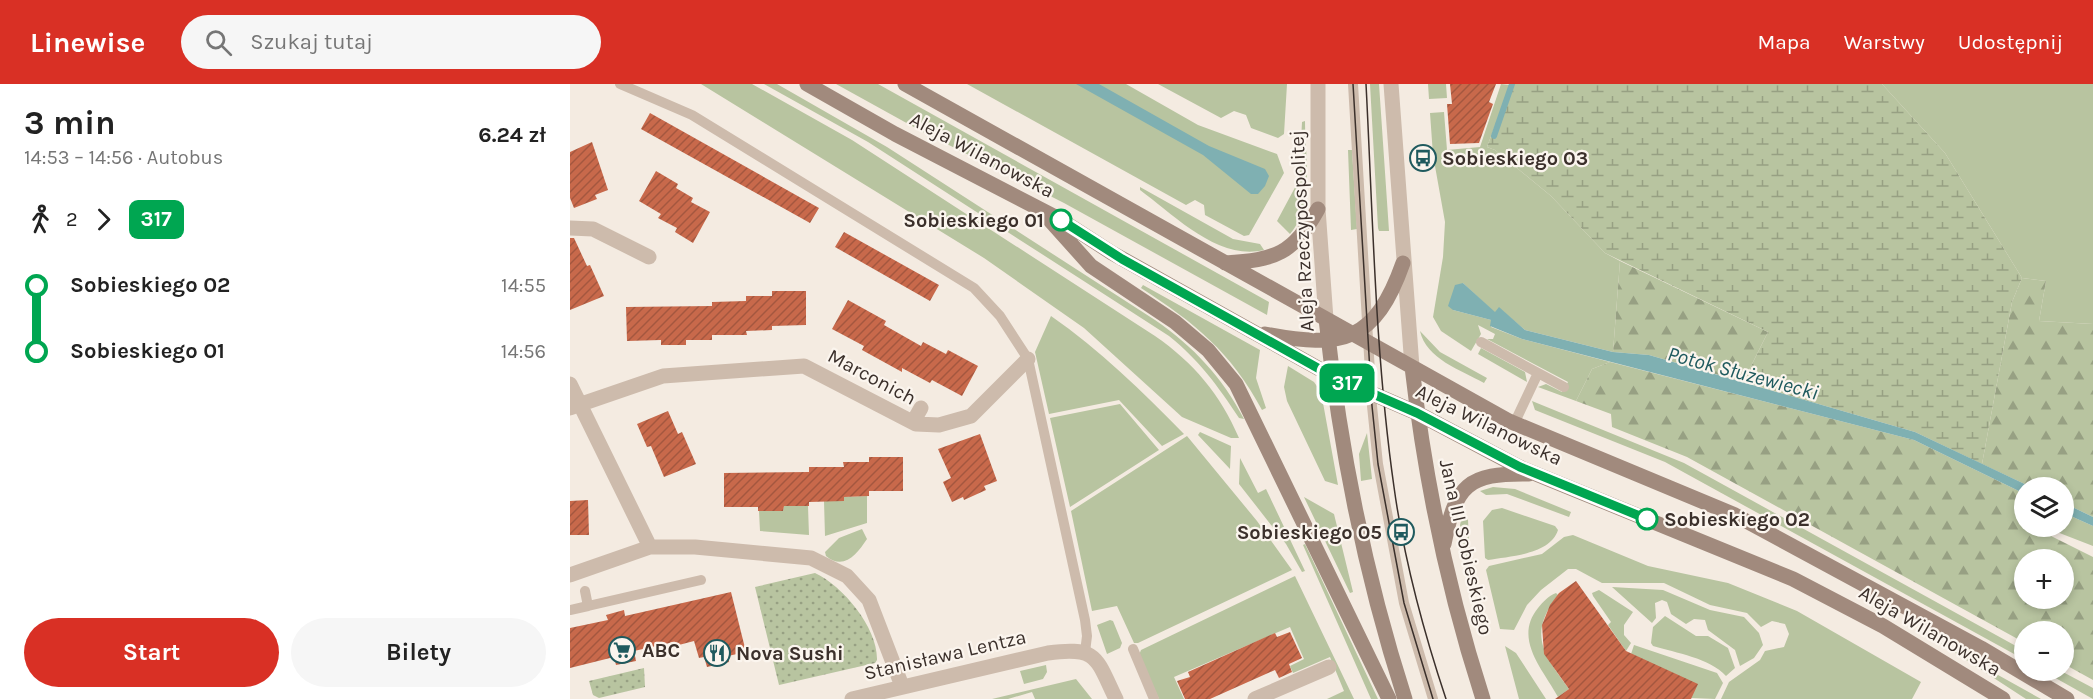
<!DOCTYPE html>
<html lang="pl">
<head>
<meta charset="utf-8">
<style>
  body { margin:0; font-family:Karla,sans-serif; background:#f6f6f6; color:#222; height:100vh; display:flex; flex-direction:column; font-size:22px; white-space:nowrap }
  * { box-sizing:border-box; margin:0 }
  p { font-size:20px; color:#767676 }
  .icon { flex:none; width:33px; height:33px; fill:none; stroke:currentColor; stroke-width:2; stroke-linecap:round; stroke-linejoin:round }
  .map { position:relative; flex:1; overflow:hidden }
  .details { display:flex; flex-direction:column; background:#fff; width:570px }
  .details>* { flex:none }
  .badge { padding:0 12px; border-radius:9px; font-size:21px; line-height:39px }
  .buttons { position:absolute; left:1444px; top:393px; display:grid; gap:12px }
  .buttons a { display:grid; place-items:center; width:60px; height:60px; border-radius:50%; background:#fff; box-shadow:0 3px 9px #0003; font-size:30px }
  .map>.badge { position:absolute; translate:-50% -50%; box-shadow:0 0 0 3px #fff }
  .legs { display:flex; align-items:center; gap:9px; height:66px; padding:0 24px; font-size:20px }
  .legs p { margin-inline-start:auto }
  .headline { display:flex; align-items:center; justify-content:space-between; height:102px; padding:0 24px }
  h1 { font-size:33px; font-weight:700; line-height:45px }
  .primary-button { display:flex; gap:12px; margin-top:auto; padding:12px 24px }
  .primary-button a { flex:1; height:69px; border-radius:36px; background:#d93025; color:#fff; font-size:24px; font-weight:700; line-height:69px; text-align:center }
  .primary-button a+a { background:#f6f6f6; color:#222 }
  ul { padding:0 24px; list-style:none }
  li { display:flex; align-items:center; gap:21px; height:66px; font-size:22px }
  li i { display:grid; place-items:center; width:9px; height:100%; margin:0 8px; background:currentColor }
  li i::after { content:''; width:15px; height:15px; margin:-8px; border:4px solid; border-radius:50%; background:#fff }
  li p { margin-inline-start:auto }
  li:first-child i { background:linear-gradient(#0000 50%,currentColor 0) }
  li:last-child i { background:linear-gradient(currentColor 50%,#0000 0) }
  header { display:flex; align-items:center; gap:36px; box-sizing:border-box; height:84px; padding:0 30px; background:#d93025; color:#fff }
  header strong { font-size:28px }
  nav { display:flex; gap:33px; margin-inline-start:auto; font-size:21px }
  .search { width:420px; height:54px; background:#f6f6f6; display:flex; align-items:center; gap:15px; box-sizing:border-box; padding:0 21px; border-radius:33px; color:#767676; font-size:22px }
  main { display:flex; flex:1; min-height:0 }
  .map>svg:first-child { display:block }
  .grass { fill:#b8c4a0 }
  .forest { fill:url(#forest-firs); fill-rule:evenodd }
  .wetland { fill:url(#wetland-marsh) }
  .park { fill:url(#park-dots) }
  .water { fill:#7fb0b2 }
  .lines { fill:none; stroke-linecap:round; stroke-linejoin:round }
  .stream { stroke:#7fb0b2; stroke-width:6 }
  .building { fill:url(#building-hatch) }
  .service { stroke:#cdbbac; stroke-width:10 }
  .minor { stroke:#cdbbac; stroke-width:15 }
  .tertiary { stroke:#cdbbac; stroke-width:15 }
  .secondary { stroke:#a18a7d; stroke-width:15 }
  .tram { stroke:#3b302b; stroke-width:1.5 }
  .line-1-casing { stroke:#fff; stroke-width:14 }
  .line-1 { stroke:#00a651; stroke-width:9 }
  .stop-1-dot { fill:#fff; stroke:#00a651; stroke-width:3 }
  .labels { text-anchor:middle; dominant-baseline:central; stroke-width:4.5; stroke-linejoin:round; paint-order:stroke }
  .street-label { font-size:20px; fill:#3b302b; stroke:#fbf5ee }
  .poi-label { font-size:20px; font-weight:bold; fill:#3b302b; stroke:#fbf5ee; text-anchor:start }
  .stop-label { font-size:20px; font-weight:bold; fill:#3b302b; stroke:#fbf5ee; text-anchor:end }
  .water-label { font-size:21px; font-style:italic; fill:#1f5a5e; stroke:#fbf5ee }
</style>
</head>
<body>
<header>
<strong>Linewise</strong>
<div class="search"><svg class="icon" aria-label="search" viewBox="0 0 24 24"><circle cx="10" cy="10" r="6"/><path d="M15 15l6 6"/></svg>Szukaj tutaj</div>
<nav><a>Mapa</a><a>Warstwy</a><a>Udostępnij</a></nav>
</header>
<main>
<section class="details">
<div class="headline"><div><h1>3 min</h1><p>14:53 – 14:56 · Autobus</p></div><b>6.24 zł</b></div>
<div class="legs"><svg class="icon" aria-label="walk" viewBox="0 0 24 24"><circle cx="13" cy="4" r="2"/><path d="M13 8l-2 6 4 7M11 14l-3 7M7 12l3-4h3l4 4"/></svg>2<svg class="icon" aria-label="forward" viewBox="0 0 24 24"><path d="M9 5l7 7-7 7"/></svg><b class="badge" style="background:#00a651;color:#fff">317</b></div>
<ul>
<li><i style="color:#00a651"></i><b>Sobieskiego 02</b><p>14:55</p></li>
<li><i style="color:#00a651"></i><b>Sobieskiego 01</b><p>14:56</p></li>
</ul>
<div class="primary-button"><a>Start</a><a>Bilety</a></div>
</section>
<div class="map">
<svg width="1523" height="615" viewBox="0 0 1523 615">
  <defs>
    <pattern id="forest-firs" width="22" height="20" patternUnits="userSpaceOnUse" patternTransform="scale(1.5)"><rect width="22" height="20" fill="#b8c4a0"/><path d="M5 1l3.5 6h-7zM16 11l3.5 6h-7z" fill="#97a083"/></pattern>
    <pattern id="wetland-marsh" width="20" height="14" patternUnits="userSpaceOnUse" patternTransform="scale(1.5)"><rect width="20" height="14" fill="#b8c4a0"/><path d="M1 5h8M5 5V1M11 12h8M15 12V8" fill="none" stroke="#97a083"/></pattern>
    <pattern id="park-dots" width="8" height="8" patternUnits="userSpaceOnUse" patternTransform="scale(1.5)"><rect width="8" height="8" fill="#b8c4a0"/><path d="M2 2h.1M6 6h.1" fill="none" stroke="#97a083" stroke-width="1.8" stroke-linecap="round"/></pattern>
    <pattern id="building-hatch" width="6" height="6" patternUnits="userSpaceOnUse" patternTransform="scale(1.5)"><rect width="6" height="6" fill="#c8694b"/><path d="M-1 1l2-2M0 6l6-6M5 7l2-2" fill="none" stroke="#a4573f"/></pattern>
  </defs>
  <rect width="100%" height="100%" fill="#f4ebe1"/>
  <path class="grass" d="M131,0H182L282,56L585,252C624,279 650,310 669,354H661L612,333L514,244L414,174Z
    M194,0H207L317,63L585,236C624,263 652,293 674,335L669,334C648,302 629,276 599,252L298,58Z
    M266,0H308L699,218L697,231L494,119L351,47Z
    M397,0H556L628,41L707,70L714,89L679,151L674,152L635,131L634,121L625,116L616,121Z
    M588,0H717L714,50L708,54L681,44L676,31L664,27L651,34Z
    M800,0H809L819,147H809L808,144Z
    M858,0H876L877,14L859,15Z
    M931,0L940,1L917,63L925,66L981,112L1035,169L1050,177L1043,268L955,246L929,224L925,229L893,199L883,226L921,236V243L952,255L1040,278L1022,285L1006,317L968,303L976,300L992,308L998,298L917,255H923L925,250L908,241L911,250L901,267L871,247L863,233L873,173L875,138L863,71L860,29L874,28L877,66L910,63Z
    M1312,0H1523V240L1469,237L1476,197L1452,194L1375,69Z
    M735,37C735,73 745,121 720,150L707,137L729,96L732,38Z
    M778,66H782L787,145L781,146Z
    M570,103L663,155L690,160L694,166C648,177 604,131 570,106Z
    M573,201L690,266L686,294L696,324L692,326C661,268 625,239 571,204Z
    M481,232C530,266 572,307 614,350L592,362L549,316L479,330L465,268Z
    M850,247L870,268L917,294L914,299C891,286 856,275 850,247Z
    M911,264L955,288L957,298L908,270Z
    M718,282L744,298L751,308L768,401L755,397L717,317L714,303Z
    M962,317L1114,379L1455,567V576L1095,378L965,326Z
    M550,320L589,366L500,423L480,334Z
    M630,348L661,362L660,385L628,351Z
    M797,349L802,395L791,397L789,370Z
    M617,352L687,437L722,486L568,559H564L547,522L522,527L501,427Z
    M670,374L688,409L696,405L735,487L732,488L716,460L669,400Z
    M923,403L945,405L1001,428L999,433L937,410L916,411L910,407Z
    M297,412V439L255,452L254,417L274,413Z
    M734,413L764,430L783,508L780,509Z
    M214,422H238L239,451L190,447L189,427H213Z
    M932,424L985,442L988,446C980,471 939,472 918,476L915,474L913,437L922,426Z
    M893,428L898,436L900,476L897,477L890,441Z
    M1494,429L1523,442V462L1474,443L1494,442Z
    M292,445L297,455C287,470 274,487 256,472L255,468L269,454Z
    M1003,451L1078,482L1158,499L1227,527L1351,598L1342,615H1151L1159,598L1190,576L1195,567L1214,563L1219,550L1215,540L1202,537L1191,543L1177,529L1140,521L1094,499H1032L1006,485H998L971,506L957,521L944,546L930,545L916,486L919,482L972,470L994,453Z
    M735,460L808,615H801L733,461Z
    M725,492L784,615H757L774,607L760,573L723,589L720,582L734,575L720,543L604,593L614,615H589L569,571L571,566Z
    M1042,503L1093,506L1140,526L1174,533L1189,549L1193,561L1184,574L1170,582L1165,566L1138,546L1135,536L1124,535L1116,540L1101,530L1097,518L1092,516L1085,519L1086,534L1082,539Z
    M1029,506L1063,528L1054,541V551L1061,559L1056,567L1038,541L1041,538L1023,512L1022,509Z
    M986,509L988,511C957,551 974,570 999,605L988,613C973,585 943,555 968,524C973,518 978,512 986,509Z
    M1095,532L1126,552H1138L1158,564L1165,584L1156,592C1140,574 1106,569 1083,562L1081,559L1083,543Z
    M540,536L543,537L552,559L550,564L537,570L527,541Z
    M1367,557L1471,615H1456Z
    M1064,561L1147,589L1153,599L1145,615L1121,614L1061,570Z
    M935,562L946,569L976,615H949Z
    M476,581L477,588L473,595L454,600L450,587Z
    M1473,587H1491L1523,604V615Z
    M506,595L522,615H465L462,608L438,615H422Z"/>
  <path class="forest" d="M1050,177L1198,248L1173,298L1079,271L1043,268Z
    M1452,194L1476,197L1469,237L1523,240V433L1494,419V404L1461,403L1412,380L1442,218Z
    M1040,278L1344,356L1455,410V442L1470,443L1479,451L1523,473V596L1494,580V548H1455V559L1117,373L1042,343L1041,330L1006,317L1022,285ZM1455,476H1494V514H1455Z"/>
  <path class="wetland" d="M940,0H1312L1375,69L1452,194L1442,218L1412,380L1345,348L1173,298L1198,248L1035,169L981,112L925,66L917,63Z"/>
  <path class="park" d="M245,489C273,502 308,544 307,576L305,579L209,601L185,503Z
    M74,584L75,603L29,614L23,611L19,597Z"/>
  <path class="water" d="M506,0H529L639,62L695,85L699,92L695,102L688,110H681L633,71Z
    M893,199L925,228L929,223L955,246L1043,268L1079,271L1345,348L1461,403L1455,404V410L1344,356L952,255L920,242L921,236L883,226L878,222L885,201Z
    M1494,419L1523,433V442L1494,429Z"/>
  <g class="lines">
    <path class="stream" d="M924,52L942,0"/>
  </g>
  <path class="building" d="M880,0H926L919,18L923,20L909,59L880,60L877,20H882Z
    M80,29L249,124L240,139L71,45Z
    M22,58L38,106L25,111L27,115L4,124L0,114V68Z
    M86,87L108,100L106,104L123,114L121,118L140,128L123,159L105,148L107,144L88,134L91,130L69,117Z
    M274,148L369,201L360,217L265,163Z
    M0,154H4L17,182L20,181L34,212L0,226Z
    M202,207H236V241L202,242V246L176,247L177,251H142V256H116V261H91V256L57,257L56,223L142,222V218L176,217V212H202Z
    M278,216L316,237L314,241L351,262L353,258L376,270L378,266L408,282L392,312L362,296L360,299L332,284V288L292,266L294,262L262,245Z
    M98,327L108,350L112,348L126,380L94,393L81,362L77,363L67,340Z
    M410,350L427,397L414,402L416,406L394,416L393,413L382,418L373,398L381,394L368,365Z
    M299,373H333V407H299V412L274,413V417L239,418V422H214L213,427H188V423H154V389L239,388V383H274L273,378H299Z
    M18,416L19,451H0V417Z
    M1006,497L1056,567L1128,600L1121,615H985L999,605L974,570L972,541L980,521L989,509Z
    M161,508L176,568L158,572L159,578L137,583L134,573L129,574L124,557L105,562L104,558L64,567L66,577L46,581L44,573L0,584V544L38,536L36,531L54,526L55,532Z
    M720,548L732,574L719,580L722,588L709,594L705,586L640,615H615L607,597L620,593L618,588L705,549L707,553Z"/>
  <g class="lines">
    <path class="service" d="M50,0L122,31L404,204L430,232L458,275L515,536L517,552L515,568
      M783,0L802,322L808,380L834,519L863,615
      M911,258L994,303
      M944,340L968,289
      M18,522L131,496
      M0,526L18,522L15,507
      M563,565L584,615"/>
    <path class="minor" d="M0,144L23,145L79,173
      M0,300L80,463
      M0,324L93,292L234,282L346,340L369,341L401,332L458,275
      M343,338L351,324
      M0,491L80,463H125L241,474L277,492L299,516L332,602
      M282,615L478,569C528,562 526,574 546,615
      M685,615L759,583"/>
    <path class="tertiary" d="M748,0V125L756,235
      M821,0L842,283"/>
    <path class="secondary" d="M237,0L325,50L491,136L542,169L762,292L847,329L949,383L1223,495L1313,542L1433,615
      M335,0L939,337L1165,431L1411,564L1497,615
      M477,133L521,182L605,238L638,266L666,300L819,615
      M655,179C706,176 723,170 748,125
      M756,235C770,365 795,491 835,615
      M695,250C773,265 805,258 833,179
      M842,283C855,396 878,507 913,615
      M874,460C886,401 897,389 959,390"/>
    <path class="tram" d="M783,0L802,322L808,380L834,519L863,615
      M796,0C803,134 805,270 824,403C834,476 853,546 876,615"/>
  </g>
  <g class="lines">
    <defs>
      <path id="line-1" d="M491,136L552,175L762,292L847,329L950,383L1077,435"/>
    </defs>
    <use href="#line-1" class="line-1-casing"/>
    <use href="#line-1" class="line-1"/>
  </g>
  <defs>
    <symbol id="bus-ring" viewBox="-11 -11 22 22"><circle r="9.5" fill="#fbf5ee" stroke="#1f5a5e" stroke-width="1.5"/><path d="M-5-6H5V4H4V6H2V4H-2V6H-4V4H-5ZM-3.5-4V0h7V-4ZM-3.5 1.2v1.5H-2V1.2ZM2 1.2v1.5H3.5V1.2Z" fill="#1f5a5e"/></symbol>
    <symbol id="supermarket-ring" viewBox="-11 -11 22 22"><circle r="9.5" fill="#fbf5ee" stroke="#1f5a5e" stroke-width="1.5"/><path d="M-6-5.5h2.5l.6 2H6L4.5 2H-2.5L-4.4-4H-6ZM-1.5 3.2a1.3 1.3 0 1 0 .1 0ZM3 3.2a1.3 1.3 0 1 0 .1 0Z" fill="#1f5a5e"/></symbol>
    <symbol id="restaurant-ring" viewBox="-11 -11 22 22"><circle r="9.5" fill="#fbf5ee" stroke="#1f5a5e" stroke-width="1.5"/><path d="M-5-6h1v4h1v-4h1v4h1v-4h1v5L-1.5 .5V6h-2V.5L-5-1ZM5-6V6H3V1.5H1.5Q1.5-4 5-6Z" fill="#1f5a5e"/></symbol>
  </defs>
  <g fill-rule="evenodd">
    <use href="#bus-ring" x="838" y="59" width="30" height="30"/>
    <use href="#bus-ring" x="816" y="433" width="30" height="30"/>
    <use href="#supermarket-ring" x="37" y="551" width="30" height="30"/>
    <use href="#restaurant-ring" x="132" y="554" width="30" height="30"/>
  </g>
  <g class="stop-1-dot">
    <circle cx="491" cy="136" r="10"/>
    <circle cx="1077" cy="435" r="10"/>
  </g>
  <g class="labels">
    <g class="street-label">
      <text transform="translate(412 71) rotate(28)">Aleja Wilanowska</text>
      <text transform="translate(732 147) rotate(-93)">Aleja Rzeczypospolitej</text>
      <text transform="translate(302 293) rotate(28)">Marconich</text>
      <text transform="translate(919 341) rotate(26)">Aleja Wilanowska</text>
      <text transform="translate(896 463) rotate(77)">Jana III Sobieskiego</text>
      <text transform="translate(1360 547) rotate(30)">Aleja Wilanowska</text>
      <text transform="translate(375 571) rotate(-13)">Stanisława Lentza</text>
    </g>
    <g class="poi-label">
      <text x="872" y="74">Sobieskiego 03</text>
      <text x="812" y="448" text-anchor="end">Sobieskiego 05</text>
      <text x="72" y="566">ABC</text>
      <text x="166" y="569">Nova Sushi</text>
    </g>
    <g class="stop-label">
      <text x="474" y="136">Sobieskiego 01</text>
      <text x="1094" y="435" text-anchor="start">Sobieskiego 02</text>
    </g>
    <g class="water-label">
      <text transform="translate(1173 289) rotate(15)">Potok Służewiecki</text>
    </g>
  </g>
</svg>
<div class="buttons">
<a><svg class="icon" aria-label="layers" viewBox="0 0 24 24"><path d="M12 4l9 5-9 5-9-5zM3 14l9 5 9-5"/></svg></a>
<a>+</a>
<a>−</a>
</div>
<b class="badge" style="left:777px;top:299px;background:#00a651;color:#fff">317</b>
</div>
</main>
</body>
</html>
